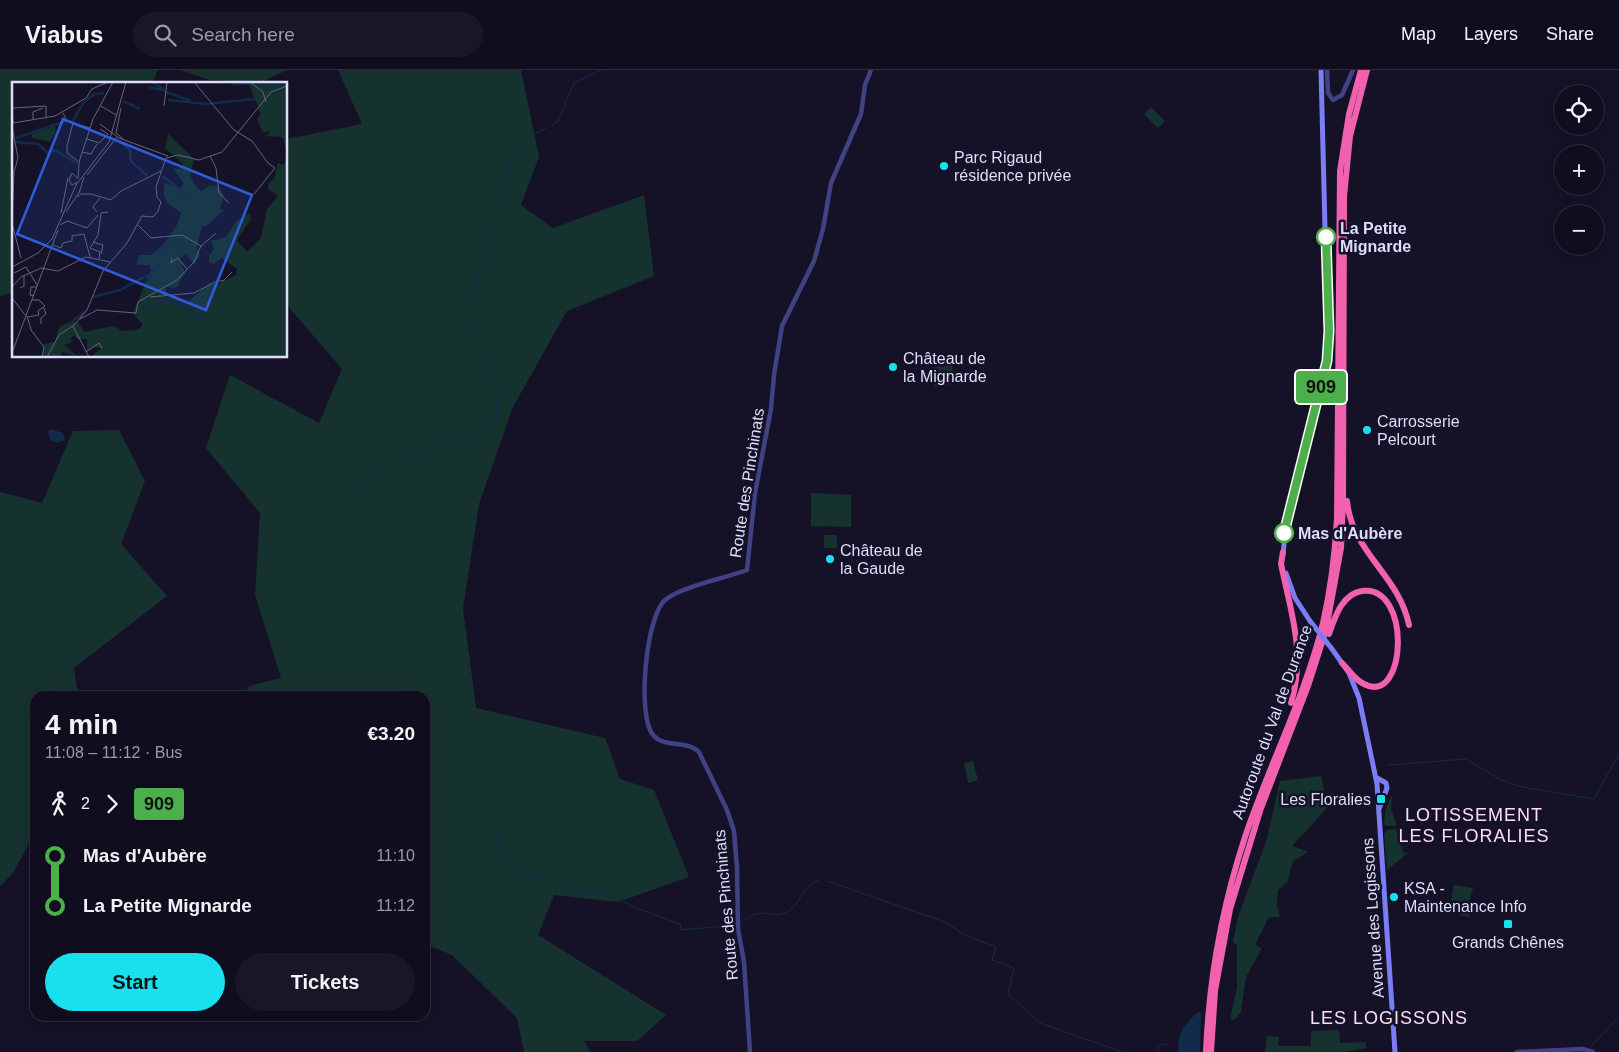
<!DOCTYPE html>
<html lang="en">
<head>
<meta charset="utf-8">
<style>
  body { margin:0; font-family:Arial,sans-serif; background:#191727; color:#f1f3f6; height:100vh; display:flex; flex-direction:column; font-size:19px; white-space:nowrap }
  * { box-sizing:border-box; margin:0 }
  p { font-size:16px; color:#9c9ca4 }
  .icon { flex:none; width:28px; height:28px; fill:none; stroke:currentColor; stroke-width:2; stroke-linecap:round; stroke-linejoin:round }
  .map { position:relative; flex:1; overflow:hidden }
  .drawer { position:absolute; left:30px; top:621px; width:400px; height:330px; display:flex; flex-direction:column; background:#100e1e; border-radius:15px; box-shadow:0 2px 12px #0003,0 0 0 1px #302e3c }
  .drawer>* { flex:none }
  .badge { padding:0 10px; border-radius:4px; font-size:18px; line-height:32px }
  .fabs { position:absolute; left:1554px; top:15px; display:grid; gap:10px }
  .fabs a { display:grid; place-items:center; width:50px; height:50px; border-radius:50%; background:#100e1e; box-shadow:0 2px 12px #0003,0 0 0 1px #302e3c; font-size:25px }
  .map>.badge { position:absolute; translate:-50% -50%; box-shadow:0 0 0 2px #fff }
  .legs { display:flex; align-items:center; gap:8px; height:55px; padding:0 15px; font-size:16px }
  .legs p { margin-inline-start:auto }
  .headline { display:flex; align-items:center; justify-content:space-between; height:85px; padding:0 15px }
  h1 { font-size:28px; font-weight:700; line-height:38px }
  .cta { display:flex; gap:10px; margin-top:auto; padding:10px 15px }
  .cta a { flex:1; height:58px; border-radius:30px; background:#18e0ec; color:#111; font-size:20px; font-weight:700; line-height:58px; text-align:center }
  .cta a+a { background:#191727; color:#f1f3f6 }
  ul { padding:0 15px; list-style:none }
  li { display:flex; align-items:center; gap:18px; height:50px; font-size:19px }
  li i { display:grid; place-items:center; width:8px; height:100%; margin:0 6px; background:currentColor }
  li i::after { content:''; width:12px; height:12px; margin:-6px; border:4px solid; border-radius:50%; background:#100e1e }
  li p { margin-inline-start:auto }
  li:first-child i { background:linear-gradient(#0000 50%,currentColor 0) }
  li:last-child i { background:linear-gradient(currentColor 50%,#0000 0) }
  header { display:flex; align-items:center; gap:30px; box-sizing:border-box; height:70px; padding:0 25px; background:#100e1e; border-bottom:1px solid #302e3c }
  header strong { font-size:24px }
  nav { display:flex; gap:28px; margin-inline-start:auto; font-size:18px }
  .search { width:350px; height:45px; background:#191727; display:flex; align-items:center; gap:12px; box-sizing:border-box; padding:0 18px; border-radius:28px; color:#9c9ca4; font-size:19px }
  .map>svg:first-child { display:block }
  .green { fill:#16322f }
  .water { fill:#132b4b }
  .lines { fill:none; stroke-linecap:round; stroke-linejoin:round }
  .stream { stroke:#132b4b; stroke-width:1 }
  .tertiary { stroke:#414283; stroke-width:4.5 }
  .secondary { stroke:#7b7df4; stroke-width:5 }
  .motorway { stroke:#f261ad; stroke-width:6 }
  .secondary-bridge { stroke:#7b7df4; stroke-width:5 }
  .line-1-casing { stroke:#fff; stroke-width:11 }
  .line-1 { stroke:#4caf4c; stroke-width:8 }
  .poi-dot { fill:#18e0ec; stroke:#151228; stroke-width:2 }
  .stop-1-dot { fill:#fff; stroke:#4caf4c; stroke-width:2.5 }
  .labels { text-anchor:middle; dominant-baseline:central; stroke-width:5; stroke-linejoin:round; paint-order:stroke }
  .poi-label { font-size:16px; fill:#dfdcfc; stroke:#151228; text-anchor:start }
  .stop-label { font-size:16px; font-weight:bold; fill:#dfdcfc; stroke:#151228; text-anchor:start }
  .street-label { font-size:16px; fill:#dfdcfc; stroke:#151228 }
  .neighbourhood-label { font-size:18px; letter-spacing:1px; fill:#fcdef3; stroke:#151228 }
  .inset-river { fill:none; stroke:#132b4b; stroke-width:2.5 }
  .inset-road { fill:none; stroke:#66637d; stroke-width:1 }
  .view { fill:#305cdc; fill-opacity:0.15; stroke:#305cdc; stroke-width:2.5 }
  .inset-edge { fill:none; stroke:#dfdcfc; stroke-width:2.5 }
</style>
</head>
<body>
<header>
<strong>Viabus</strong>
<div class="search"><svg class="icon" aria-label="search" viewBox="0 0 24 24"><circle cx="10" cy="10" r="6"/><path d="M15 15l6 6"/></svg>Search here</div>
<nav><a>Map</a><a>Layers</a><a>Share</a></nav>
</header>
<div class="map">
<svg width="1619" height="982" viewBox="0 0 1619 982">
  <rect width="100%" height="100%" fill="#151228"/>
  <path class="green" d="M0,0H158L152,14H14V222L0,226Z
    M180,0H287L262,12L210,10Z
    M338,0H521L539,87L521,135L553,158L644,125L654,206L567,241L513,337L479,434L463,539L476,638L605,668L620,709L654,720L689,807L618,832L554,825L538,865L666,945L637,971H584L590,982H524L517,948L452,885L425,874V626H244L249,616L281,608L255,525L260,443L206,378L230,305L319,353L342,299L286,234L287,69L362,54Z
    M1151,37L1165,51L1158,58L1144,44Z
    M952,295L954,314L935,317L932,297Z
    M119,360L145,411L121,474L167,526L74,598L78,626H35V762L13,803L0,816V422L42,433L73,361Z
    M811,423L851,425V457L811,456Z
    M824,465H837V478H824Z
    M973,691L978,710L968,713L964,693Z
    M1321,706L1328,737L1292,776L1308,782L1293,791L1287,812L1278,820L1277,836L1280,847H1269L1255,875L1262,878L1246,907L1241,942L1234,950L1230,949L1237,917V875L1233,872L1238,847L1267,769L1280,711Z
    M1392,724L1391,739L1397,756H1386L1384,754L1386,738Z
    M1396,759L1403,782L1408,783L1387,800L1384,764L1387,760Z
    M1454,815L1473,818L1468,836L1473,840L1468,847L1449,842Z
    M1339,960L1340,973L1366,972V978L1344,982H1265L1267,966L1279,967L1278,976H1311V961Z"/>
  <path class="water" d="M51,359L63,363L65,370L57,373L51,370L47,362Z
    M1198,942L1201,943L1200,982H1178C1178,962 1184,955 1198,942Z"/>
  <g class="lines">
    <path class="stream" d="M552,56L558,51L574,13L601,0
      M470,243L483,180L498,139L501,121L510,109L511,90L529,67L546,58
      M349,414L362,410L396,392L424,385L441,375L475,368L497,352L496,316L470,247
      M1388,695L1466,689L1501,710L1522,717L1594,729L1619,684
      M496,763L499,780L510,795L521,805L554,810L581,823L606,822L634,837L680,854L681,860L736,855
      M827,811L945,852L965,865L996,877L992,890L1014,898L1008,924L1040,953L1122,982
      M743,852C763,834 771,850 787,842C801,835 802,814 819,810
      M1592,975L1619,947
      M1158,982V975L1167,974"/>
    <path class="tertiary" d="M1327,0L1328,23L1333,30L1342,25L1353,0
      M750,982L744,892L738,859L737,797L734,761L727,740L699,682C688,670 665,678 654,666C636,648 646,546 665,530C680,517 726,508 747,500L755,423L771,339L774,305L782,256L814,191L823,159L831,113L861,44L865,15L871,0
      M1517,982L1583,979L1593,982"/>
    <path class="secondary" d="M1283,484L1287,445L1317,336L1328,277L1321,0
      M1286,503L1295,528L1310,551
      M1332,579L1349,603L1359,628L1377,714L1395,982
      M1377,708L1386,713L1387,718L1379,739"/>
    <path class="motorway" d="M1347,431C1352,483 1399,505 1409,555
      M1283,482L1281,494C1291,543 1306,583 1291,633
      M1329,564C1335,547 1342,524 1362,521C1412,514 1407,637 1364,614C1355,610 1349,600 1342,593
      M1206,982C1209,908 1222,837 1245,767C1269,695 1305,627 1323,553C1331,518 1335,484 1337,448L1340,101L1349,44L1361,0
      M1211,982L1215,921L1230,839L1260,741L1308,616L1326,560L1341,478L1343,434L1344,127L1350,66L1367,0"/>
    <path class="secondary-bridge" d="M1310,551L1332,579"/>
  </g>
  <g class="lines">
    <defs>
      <path id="line-1" d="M1284,463L1327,291L1329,261L1326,167"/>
    </defs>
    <use href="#line-1" class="line-1-casing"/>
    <use href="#line-1" class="line-1"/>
  </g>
  <g class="poi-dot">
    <circle cx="944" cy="96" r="5"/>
    <circle cx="893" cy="297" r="5"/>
    <circle cx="1367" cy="360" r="5"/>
    <circle cx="830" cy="489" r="5"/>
    <rect x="1376" y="724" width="10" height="10" rx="2.5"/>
    <circle cx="1394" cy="827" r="5"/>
    <rect x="1503" y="849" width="10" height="10" rx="2.5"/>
  </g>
  <g class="stop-1-dot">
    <circle cx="1326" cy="167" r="9"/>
    <circle cx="1284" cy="463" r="9"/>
  </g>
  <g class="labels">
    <g class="poi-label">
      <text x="954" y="87">Parc Rigaud<tspan x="954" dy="18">résidence privée</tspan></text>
      <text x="903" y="288">Château de<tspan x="903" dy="18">la Mignarde</tspan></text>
      <text x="1377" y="351">Carrosserie<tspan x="1377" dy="18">Pelcourt</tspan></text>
      <text x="840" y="480">Château de<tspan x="840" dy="18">la Gaude</tspan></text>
      <text x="1371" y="729" text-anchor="end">Les Floralies</text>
      <text x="1404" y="818">KSA -<tspan x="1404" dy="18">Maintenance Info</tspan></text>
      <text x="1508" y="872" text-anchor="middle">Grands Chênes</text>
    </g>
    <g class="stop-label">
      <text x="1340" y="158">La Petite<tspan x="1340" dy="18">Mignarde</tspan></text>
      <text x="1298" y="463">Mas d'Aubère</text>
    </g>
    <g class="street-label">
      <text transform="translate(747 413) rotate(-81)">Route des Pinchinats</text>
      <text transform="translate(1272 652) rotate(-70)">Autoroute du Val de Durance</text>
      <text transform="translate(726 835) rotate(-95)">Route des Pinchinats</text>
      <text transform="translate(1373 848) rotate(-94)">Avenue des Logissons</text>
    </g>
    <g class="neighbourhood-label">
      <text x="1474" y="745">LOTISSEMENT<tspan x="1474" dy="21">LES FLORALIES</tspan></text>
      <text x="1389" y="948">LES LOGISSONS</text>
    </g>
  </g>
  <g transform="translate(12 12)">
    <rect width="275" height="275" fill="#151228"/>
    <path d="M236,0H275V72L271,56L262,53L267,55L256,54V58L255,53L258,49L251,51L245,37L249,32ZM43,44L44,50L38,60L19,55L21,51ZM156,52L182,77L178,93L183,103L189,109L198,103L206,104L212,113L208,127L212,128L194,144H190L185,164L188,174L182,182L173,172L168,177L173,191L164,206L154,205L155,215L164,214L175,221L197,201L206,202L224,193L225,187L210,176L202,182L197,180V173L202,167L199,159L214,155L224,139L238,131L239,137L225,158L235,170L249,156L255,127L266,114L256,107L257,101L262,97L266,81L271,83L275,78V275H79L89,266L80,265L75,269V257H65L62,253L58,257L61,260L52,263L65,274L50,270L47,275H31L32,262L43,260L47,245L58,240H66L72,250L101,244L111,249L126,248L131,243L121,231L139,188L137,183H125L127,173H139L150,164L165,143L169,131L155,121L152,113V101L168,106L172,102L161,86L171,87V82L153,66Z" fill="#16322f"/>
    <path class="inset-river" d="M141,0L153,9M220,2L261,1L267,9L275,8M136,5L150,8V5M154,10L179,19M156,18L194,22L243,17M111,19L128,27M61,39L71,21L82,12L92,11M4,56L54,39M104,59L106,58L118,68L119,79L135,94M4,60L26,62L37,72L42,68L65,81M150,94L171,110L172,116M151,177L153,163H173M133,195L139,193L150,178M81,215L108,208L132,195M131,227L144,224L153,217L182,230L199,242M59,241L73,229"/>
    <path class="inset-road" d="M182,0L222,48L240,59L256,81L263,86L242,112M238,0L251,10L254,20M0,23L1,41M89,24L104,33M152,24L155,0M0,26L34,24V35M109,26L104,51L111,57M51,31L55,39L78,46M21,37V30L31,26M1,41L43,34L74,16L80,7L96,0M88,42L107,56L156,74M0,44L6,76L2,90L0,141L9,176M75,57L87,61L96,52L88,47M55,64L61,41M55,64V71L66,79M70,70L79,72L85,62M198,74L204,86L207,111L217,121M75,93L105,55M66,97L67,80L81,37L101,0M65,100L60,103L57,98L60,91L65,96M67,111L72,95M65,115L69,112H79L99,118L109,109L149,89M54,130L68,109M85,130L81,125L88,116M49,131L56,96M48,143L55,139L75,146L86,133M126,143L139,156L170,153L189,164M81,160L91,163L89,172M41,163L49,166L51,161L60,159V154L72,152L78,175M160,176L159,181L166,176L175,187M87,177L88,170L78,166L86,153L89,131L96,130M0,185L26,171L40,157L64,103L97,60L114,0M2,191L14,185L25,203M0,205L9,195L29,186L46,189L74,175L98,180M8,206L12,204V193M22,214L18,213L19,205H25M138,215L182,211L205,199H211L220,190M0,216L14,234M20,218H27L33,224L26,229M15,234L19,248L32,265L30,275M16,235L27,233L26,229M68,237L85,228L124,231L126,220L165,198L182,180L189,164L204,151M29,242V236L34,232L32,226M61,244L77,275M74,270L87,261L90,266M0,271L46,148M35,275L47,253L62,243L75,228L91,189L115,161L130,134L141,135L146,129L149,120L145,115L144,105L154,76L166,73L187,78L210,70L259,10L275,4"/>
    <path class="view" d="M51,37L240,113L194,228L5,152Z"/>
    <rect width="275" height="275" class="inset-edge"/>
  </g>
</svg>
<div class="fabs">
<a><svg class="icon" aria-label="locate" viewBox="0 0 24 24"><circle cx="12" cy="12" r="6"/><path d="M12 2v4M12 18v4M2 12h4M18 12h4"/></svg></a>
<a>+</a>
<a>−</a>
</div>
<b class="badge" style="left:1321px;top:317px;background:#4caf4c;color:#111">909</b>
<section class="drawer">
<div class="headline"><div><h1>4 min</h1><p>11:08 – 11:12 · Bus</p></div><b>€3.20</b></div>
<div class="legs"><svg class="icon" aria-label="walk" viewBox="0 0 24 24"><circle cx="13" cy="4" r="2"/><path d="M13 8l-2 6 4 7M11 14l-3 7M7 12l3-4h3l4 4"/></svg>2<svg class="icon" aria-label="forward" viewBox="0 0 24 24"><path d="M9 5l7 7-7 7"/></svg><b class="badge" style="background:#4caf4c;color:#111">909</b></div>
<ul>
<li><i style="color:#4caf4c"></i><b>Mas d'Aubère</b><p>11:10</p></li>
<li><i style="color:#4caf4c"></i><b>La Petite Mignarde</b><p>11:12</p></li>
</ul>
<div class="cta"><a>Start</a><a>Tickets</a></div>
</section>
</div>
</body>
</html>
